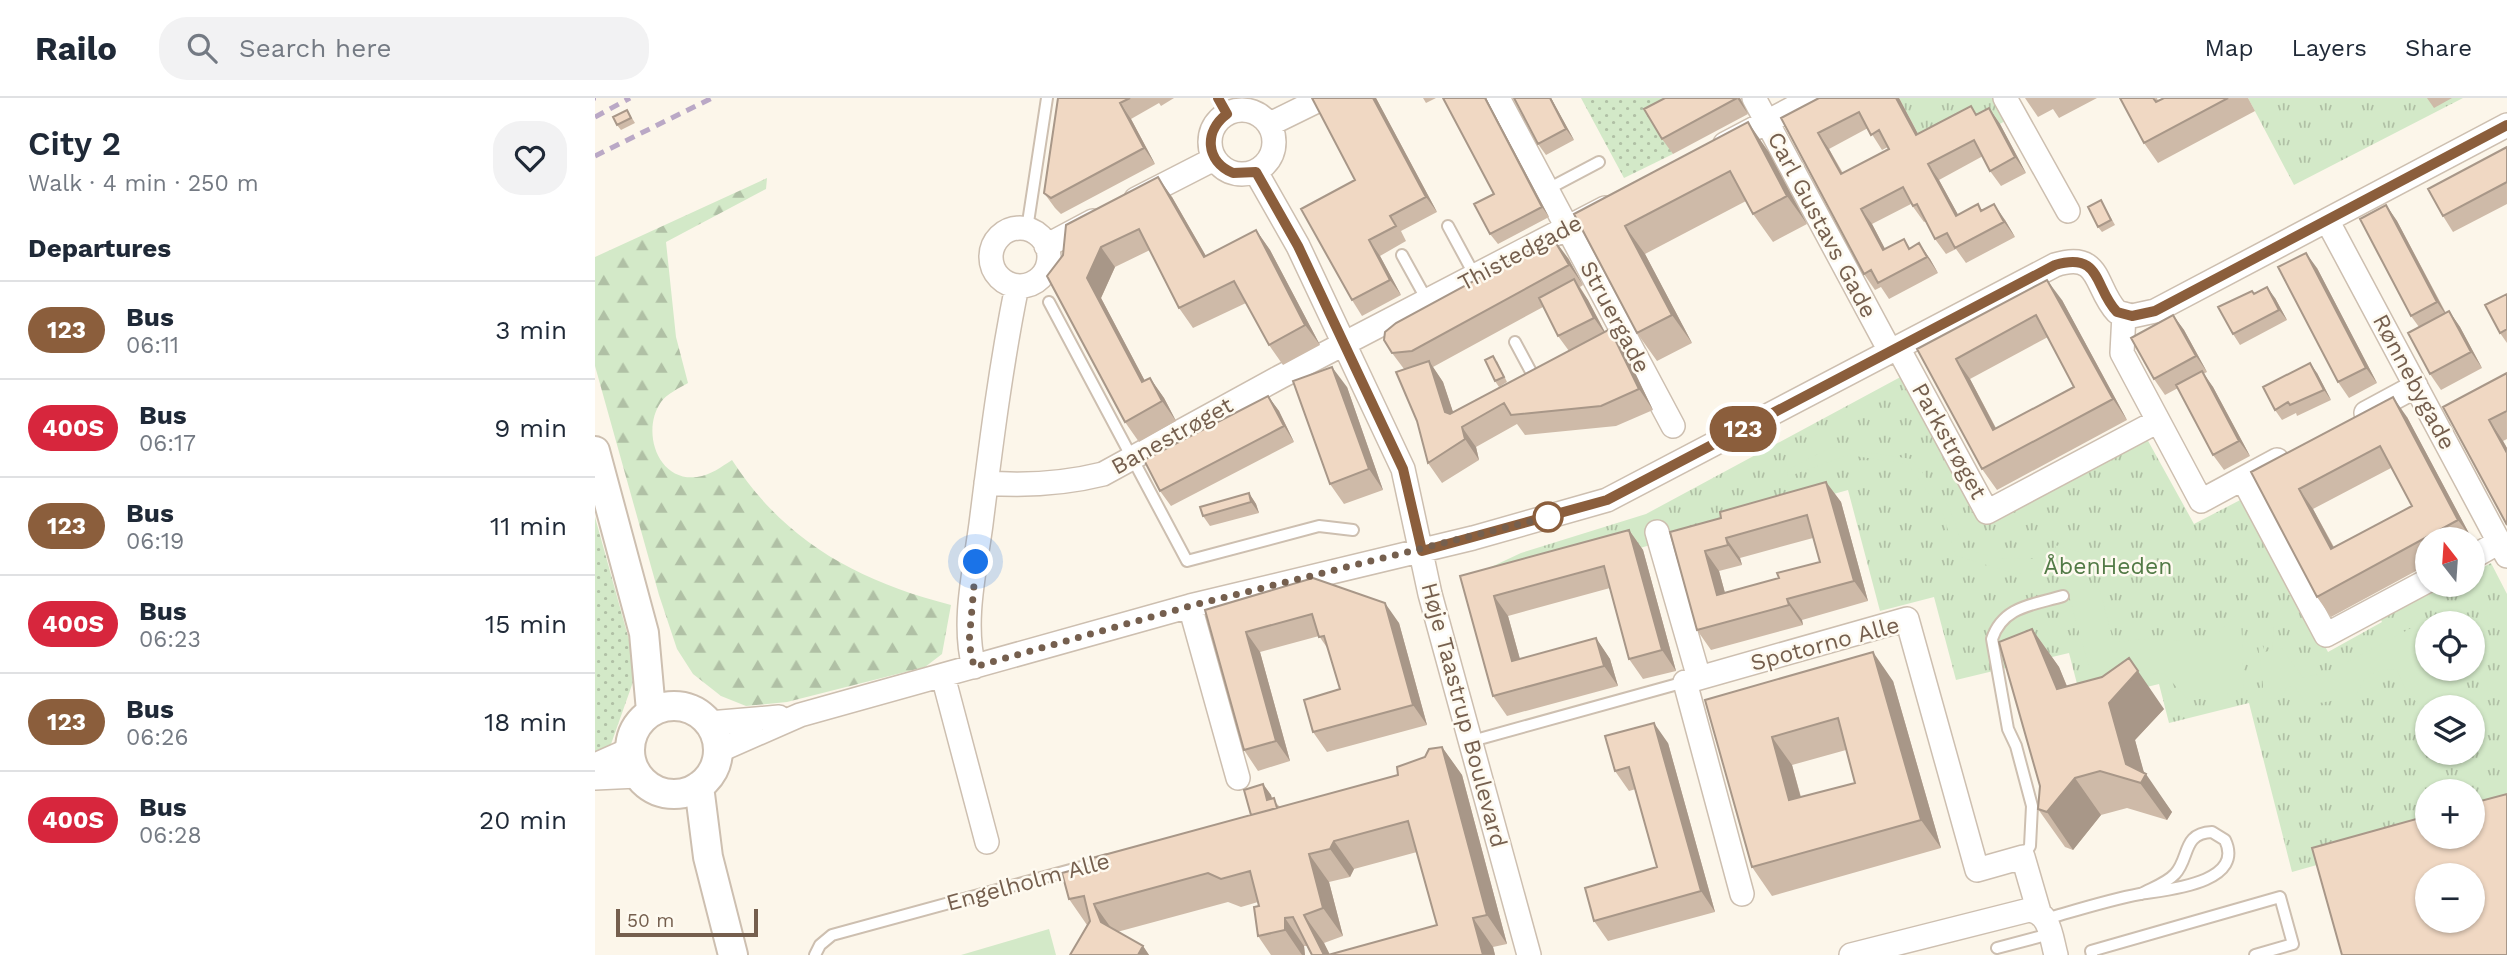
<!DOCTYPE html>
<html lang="en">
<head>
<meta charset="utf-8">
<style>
  body { margin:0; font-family:"Work Sans",sans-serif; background:#f2f2f3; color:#1f2937; height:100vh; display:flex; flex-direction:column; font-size:26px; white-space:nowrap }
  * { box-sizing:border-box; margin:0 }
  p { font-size:23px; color:#747a83 }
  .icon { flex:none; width:38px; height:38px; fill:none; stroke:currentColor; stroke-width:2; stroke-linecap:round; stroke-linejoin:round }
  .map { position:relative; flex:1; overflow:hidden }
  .drawer { display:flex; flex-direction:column; background:#fff; width:595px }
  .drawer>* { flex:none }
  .badge { padding:0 14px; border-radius:23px; font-size:24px; line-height:46px }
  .needle { width:46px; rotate:343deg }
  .controls { position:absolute; left:1820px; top:429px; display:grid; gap:14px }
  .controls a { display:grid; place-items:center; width:70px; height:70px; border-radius:50%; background:#fff; box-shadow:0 2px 5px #0004; font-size:35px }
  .scale { position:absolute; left:21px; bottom:18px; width:142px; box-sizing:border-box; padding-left:7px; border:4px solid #755f4e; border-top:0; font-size:19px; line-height:24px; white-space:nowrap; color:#755f4e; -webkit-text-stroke:5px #fefaf0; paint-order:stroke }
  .you { position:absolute; width:35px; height:35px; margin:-18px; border:5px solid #fff; border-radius:50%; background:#1a73e8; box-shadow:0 0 0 10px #1a73e833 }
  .map>.badge { position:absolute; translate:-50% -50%; box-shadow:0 0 0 4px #fff }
  h2 { padding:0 28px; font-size:26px; line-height:63px }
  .round { display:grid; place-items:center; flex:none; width:74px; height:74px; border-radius:28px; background:#f2f2f3 }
  .head { display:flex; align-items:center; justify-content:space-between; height:119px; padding:0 28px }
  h1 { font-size:33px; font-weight:600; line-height:52px }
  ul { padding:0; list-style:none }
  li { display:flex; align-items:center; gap:21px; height:98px; padding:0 28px; border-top:2px solid #e0e1e3 }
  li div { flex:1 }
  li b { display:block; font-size:26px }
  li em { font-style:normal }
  li .badge { min-width:77px; font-weight:700; text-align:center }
  header { display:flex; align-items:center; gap:42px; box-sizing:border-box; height:98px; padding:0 35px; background:#fff; border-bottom:2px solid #e0e1e3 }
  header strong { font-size:33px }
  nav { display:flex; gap:38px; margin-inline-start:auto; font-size:24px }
  .search { width:490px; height:63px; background:#f2f2f3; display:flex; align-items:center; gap:18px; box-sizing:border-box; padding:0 24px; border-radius:28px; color:#747a83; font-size:26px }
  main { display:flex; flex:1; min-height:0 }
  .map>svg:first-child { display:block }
  .grass { fill:url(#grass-dots) }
  .forest { fill:url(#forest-firs) }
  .park { fill:url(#park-tufts); fill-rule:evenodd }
  .garden { fill:#d3e9c8; fill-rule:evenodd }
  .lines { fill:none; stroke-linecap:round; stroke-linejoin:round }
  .service-casing { stroke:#cdbfb0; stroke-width:14 }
  .minor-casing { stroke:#cdbfb0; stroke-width:26 }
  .tertiary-casing { stroke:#cdbfb0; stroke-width:32 }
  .service { stroke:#fff; stroke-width:10 }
  .minor { stroke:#fff; stroke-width:23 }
  .tertiary { stroke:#fff; stroke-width:28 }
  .rail { stroke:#baa8c6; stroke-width:5; stroke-dasharray:10 7; stroke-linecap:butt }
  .wall { fill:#cebaa8; fill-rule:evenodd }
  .shaded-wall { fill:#a89788 }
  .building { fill:#f0d8c3; stroke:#a89788; stroke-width:2; fill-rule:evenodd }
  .line-casing { stroke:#fff; stroke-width:16 }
  .line { stroke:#8b5e3c; stroke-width:10 }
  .walk { stroke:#755f4e; stroke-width:7; stroke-dasharray:0 12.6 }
  .stop-dot { fill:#fff; stroke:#8b5e3c; stroke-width:3.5 }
  .labels { text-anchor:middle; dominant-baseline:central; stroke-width:5; stroke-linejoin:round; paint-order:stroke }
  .street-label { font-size:23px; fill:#755f4e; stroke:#fefaf0 }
  .park-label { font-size:23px; fill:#527a46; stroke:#fefaf0 }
</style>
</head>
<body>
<header>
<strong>Railo</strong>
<div class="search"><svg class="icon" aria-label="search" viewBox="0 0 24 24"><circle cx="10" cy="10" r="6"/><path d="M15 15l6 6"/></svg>Search here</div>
<nav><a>Map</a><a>Layers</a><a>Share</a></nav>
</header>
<main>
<section class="drawer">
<div class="head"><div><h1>City 2</h1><p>Walk · 4 min · 250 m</p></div><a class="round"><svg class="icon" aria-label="heart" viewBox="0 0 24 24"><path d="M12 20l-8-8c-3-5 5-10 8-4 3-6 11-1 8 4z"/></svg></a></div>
<h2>Departures</h2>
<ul>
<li><span class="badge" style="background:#8b5e3c;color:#fff">123</span><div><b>Bus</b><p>06:11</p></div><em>3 min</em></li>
<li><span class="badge" style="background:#d7263d;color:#fff">400S</span><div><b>Bus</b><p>06:17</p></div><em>9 min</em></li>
<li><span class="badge" style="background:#8b5e3c;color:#fff">123</span><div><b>Bus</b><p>06:19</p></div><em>11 min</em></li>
<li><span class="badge" style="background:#d7263d;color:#fff">400S</span><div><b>Bus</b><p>06:23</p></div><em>15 min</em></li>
<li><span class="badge" style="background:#8b5e3c;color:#fff">123</span><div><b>Bus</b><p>06:26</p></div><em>18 min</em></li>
<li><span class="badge" style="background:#d7263d;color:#fff">400S</span><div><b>Bus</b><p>06:28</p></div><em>20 min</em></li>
</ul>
</section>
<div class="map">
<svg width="1912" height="857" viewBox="0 0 1912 857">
  <defs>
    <pattern id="grass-dots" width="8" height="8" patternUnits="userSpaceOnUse" patternTransform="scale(1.75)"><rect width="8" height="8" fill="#d3e9c8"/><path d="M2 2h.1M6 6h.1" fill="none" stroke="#b0c0a5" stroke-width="1.8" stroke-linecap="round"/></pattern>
    <pattern id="forest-firs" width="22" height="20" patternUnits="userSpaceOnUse" patternTransform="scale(1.75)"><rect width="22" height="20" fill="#d3e9c8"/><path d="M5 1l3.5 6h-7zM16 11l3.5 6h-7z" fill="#b0c0a5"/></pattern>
    <pattern id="park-tufts" width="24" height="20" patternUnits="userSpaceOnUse" patternTransform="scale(1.75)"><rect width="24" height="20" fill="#d3e9c8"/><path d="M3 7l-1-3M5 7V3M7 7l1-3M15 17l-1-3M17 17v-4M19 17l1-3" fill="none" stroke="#b0c0a5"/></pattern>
  </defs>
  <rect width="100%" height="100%" fill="#fcf6ea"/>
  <path class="grass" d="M986,0H1106L1061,26L1078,56L1029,80Z
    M0,419L36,549L38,584L15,649L0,654Z"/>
  <path class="forest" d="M172,80L171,91L71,144L81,239L93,285C84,290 72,296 66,304C46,332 62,384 102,379C116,377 126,369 137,362C190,444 263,483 356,507L347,556L330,569L192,604L151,608L126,598L98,576L82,551L64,497L0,268V159Z"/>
  <path class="park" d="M1304,0H1400L1412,22L1392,33L1332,53Z
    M1653,0H1868L1699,87Z
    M1324,269L1402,416L1552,341L1599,426L1651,399L1733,554L1787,524L1783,516L1836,487L1878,486V475L1896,465L1912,496V714L1878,724V693H1832V736L1697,774L1654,605L1574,625L1564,586L1487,605L1474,555L1361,582L1339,499L1285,513L1253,392L880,496L896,469L926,455L1051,416ZM1832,525H1878V570H1832ZM1832,609H1878V654H1832Z"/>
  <path class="garden" d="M1236,349L1317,361L1355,411L1369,451L1403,460L1449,461L1452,469L1422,476L1361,458L1348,416L1313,366L1253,357L1192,379L1193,372Z
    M1460,447L1484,454L1493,484L1505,493L1518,542L1522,544C1535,543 1549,540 1561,541C1600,543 1612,550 1641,517L1646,518L1649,593L1594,603L1569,575L1496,577Z
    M1854,510L1887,523L1894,558L1831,613L1812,595L1802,572L1789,571L1771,578L1760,599L1712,607L1700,589L1692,588L1688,597L1679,601L1678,616L1670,620L1667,610L1668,587L1663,546H1667L1670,554L1677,552L1679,529L1683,528L1684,546L1708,580L1739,571ZM1878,525V570H1832V525Z
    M454,831L461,857H366Z"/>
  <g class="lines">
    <defs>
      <path id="service" d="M953,91L1004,64
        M853,128L880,178
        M432,131L452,0
        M807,157L833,204
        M454,204L592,463L724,428L758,432
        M920,244L942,285
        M877,643L1090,584
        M1428,759L1435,748L1437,708L1421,648L1413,631L1397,541C1408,508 1438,507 1468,498
        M1451,821C1482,812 1513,802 1545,796C1568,792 1651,786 1630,742L1617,734C1587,735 1595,760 1580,776C1572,785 1557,790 1546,796
        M1402,850L1455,836
        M220,857L225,847L237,837L512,762
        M1497,857L1496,853L1685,799L1698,846L1660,857"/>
      <path id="minor" d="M903,0L1078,328
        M1159,0L1295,253
        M1410,0L1473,113
        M615 44a32 32 0 1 1 64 0a32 32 0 1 1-64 0Z
        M675,26L728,0
        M1130,46L1217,0
        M661,74L703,148L808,371L835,496L934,857
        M541,101L619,61
        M1733,124L1904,444
        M396 159a29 29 0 1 1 58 0a29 29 0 1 1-58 0Z
        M451,148L498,123
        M1529,216L1527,255L1606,403L1682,362
        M1303,250L1392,414L1563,323
        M1771,315L1821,288
        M1648,381L1731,537L1832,483
        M391,385C432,388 468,386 508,376L685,279L1010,110
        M1062,434L1104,580
        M1878,459L1904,444L1912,458
        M595,508L643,680
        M379,569C367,524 380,472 386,426C396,346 406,266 422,188
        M348,578L392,744
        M114,625L184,619
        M123,653L205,617L595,508L878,440L1012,402L1460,167C1507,152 1499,190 1522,214L1537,218L1560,213L1912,27
        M0,667L34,652
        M0,680L43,678
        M1147,796L1090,584L1312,521L1382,772L1428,759L1444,814
        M1256,857L1434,812C1455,814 1456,839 1461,857"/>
      <path id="tertiary" d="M0,353L49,535L56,613
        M35 652a44 44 0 1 1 88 0a44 44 0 1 1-88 0Z
        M104,688L113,759L138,857"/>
    </defs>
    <use href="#service" class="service-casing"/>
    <use href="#minor" class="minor-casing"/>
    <use href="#tertiary" class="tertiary-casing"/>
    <use href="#service" class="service"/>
    <use href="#minor" class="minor"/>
    <use href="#tertiary" class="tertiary"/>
    <path class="rail" d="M0,0H1
      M0,19L35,0
      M0,58L117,0"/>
  </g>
  <path class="wall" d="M463,0H579L566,8L564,5L536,21L560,66L466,116L460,110L449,95Z
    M781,0L842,114L806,133L811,143L785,158L806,197L767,218L757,202L760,82Z
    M828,0H841L831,5Z
    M848,0H891L954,119L903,146L895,136L899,96Z
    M919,0H956L979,42L951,57L943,46Z
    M1070,0H1145L1153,16L1078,56L1067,41Z
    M1224,0H1304L1323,36L1382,16L1394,10L1405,26L1431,75L1406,88L1395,73L1388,58L1344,82L1363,117L1383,106L1387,113L1410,122L1420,139L1371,165L1361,151L1351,156L1340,141L1331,123L1329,124L1316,106L1277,126L1290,151L1309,141L1315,150L1324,145L1335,161L1343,175L1294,201L1286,189L1280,192L1269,176L1186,20ZM1273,30L1287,52L1293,49L1294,51L1248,75L1234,51Z
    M1430,0H1502L1464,20L1458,11L1443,19Z
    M1525,0H1562L1563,3L1569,0H1653L1660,13L1563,65L1549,45Z
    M1832,0H1857L1839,10Z
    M32,12L40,25L26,32L22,27Z
    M1912,49V106L1858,134L1848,118Z
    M1173,53L1212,126L1178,144L1158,116L1151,103L1050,156L1097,245L1062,263L1042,235L979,116Z
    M577,99L611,158L661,132L675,152L725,247L688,267L674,247L651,205L598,230L584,210L555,152L520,169L506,200L550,283L555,280L569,300L581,323L544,344L530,324L452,178Z
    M1506,102L1520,127L1507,134L1503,129Z
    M1791,107L1802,123L1851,215L1854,213L1865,229L1887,270L1846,292L1835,276L1824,229L1816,218Z
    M973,160L988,187L985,189L993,202L1010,234L1029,252L1058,312L1021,328L930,337L922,326L881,349L884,362L847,385L833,365L809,271L797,255ZM948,209L963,238L974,253L858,314L848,284L838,269Z
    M1722,170L1782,285L1754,300L1743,284Z
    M1659,196L1680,200L1692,222L1645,247L1638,236Z
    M1912,196V245L1905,235Z
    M1467,202L1532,322L1402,392L1387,371L1322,251ZM1453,239L1479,289L1401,330L1375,281Z
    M1578,217L1589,232L1612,274L1608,276L1618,289L1655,358L1629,372L1618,357L1583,290L1570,297L1559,281Z
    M902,263L912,284L904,289L900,283Z
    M1722,275L1736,302L1702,318L1701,315L1687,322L1680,312Z
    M1912,275V341L1908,343L1912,350V427L1848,309Z
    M752,289L788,392L749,406L735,386Z
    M673,298L684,313L699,344L576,408L565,393Z
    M1812,319L1877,441H1832V467L1736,519L1722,499L1656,374ZM1796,370L1817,408L1739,449L1718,411Z
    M1231,384L1246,404L1273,503L1207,522L1208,527L1116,552L1102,532L1075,434L1126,420ZM1218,440L1225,464L1184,480L1130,495L1124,473L1147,467L1145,460Z
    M654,395L661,406L664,415L615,428L608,418Z
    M1034,432L1048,452L1081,573L1048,581L1034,561L1015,490L913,518L925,561L1001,540L1015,561L1023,588L912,618L898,598L865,478Z
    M718,480L804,525L832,627L732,654L718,634L745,591L733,551L724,538L665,554L695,663L663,673L649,652L610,512Z
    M1437,531L1464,569L1472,588L1569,611L1540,642L1549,676L1577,714L1572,722L1532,710L1506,717L1478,752L1470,749L1443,711L1445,688Z
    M1298,583L1346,750L1177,798L1157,769L1110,602ZM1251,652L1260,685L1206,699L1197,667Z
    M1073,645L1120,814L1013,843L999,823L1062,769L1041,691L1034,693L1020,673Z
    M847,649L867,677L912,846L898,849L900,857H717L712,848H709L710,857H676L663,838L664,808L663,804L646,809L633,804L522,834L548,848L554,857H475L492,827L474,801L500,766L656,717L668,686L676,697L677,701L685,709L803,677ZM822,754L842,827L735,857L729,845L748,838L734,784L755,779L759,771Z"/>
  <path class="shaded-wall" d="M778,0H781L842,114L831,99Z
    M890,0H891L954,119L947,109Z
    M955,0H956L979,42L971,31Z
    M1142,0H1145L1153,16Z
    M1301,0H1304L1332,53L1321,37Z
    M525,5L536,21L560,66L549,50Z
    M1394,10L1405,26L1431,75L1420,59Z
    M1153,24L1173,53L1212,126L1192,98Z
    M1223,35L1234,51L1256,92L1246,76Z
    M1333,66L1344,82L1372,133L1361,118Z
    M563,79L577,99L623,179L609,159Z
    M1399,106L1410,122L1420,139L1409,124Z
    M1791,107L1802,123L1853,220L1842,204Z
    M1266,111L1277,126L1299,168L1288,152Z
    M1030,128L1050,156L1097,245L1077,217Z
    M661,132L675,152L725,247L710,227Z
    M958,140L973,160L988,187L974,167Z
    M774,142L785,158L806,197L795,182Z
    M1324,145L1335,161L1343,175L1332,159Z
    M506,149L520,169L506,200L561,304L547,284L492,180Z
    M1711,155L1722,170L1782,285L1771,270Z
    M979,181L993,202L1013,240L999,220Z
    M1452,182L1467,202L1532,322L1518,301Z
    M1672,189L1680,200L1692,222L1684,212Z
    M1854,213L1865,229L1887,270L1876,254Z
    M1578,217L1589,232L1612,274L1601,258Z
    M1015,231L1029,252L1058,312L1044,291Z
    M1361,261L1375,281L1412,352L1398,332Z
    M834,263L848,284L865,335L850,314Z
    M1715,265L1722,275L1736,302L1729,292Z
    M737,269L752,289L788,392L774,371Z
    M1607,273L1618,289L1655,358L1644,343Z
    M555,280L569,300L581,323L567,303Z
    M673,298L684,313L699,344L689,328Z
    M1798,299L1812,319L1877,441L1863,422Z
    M1894,322L1908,343L1912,350V355Z
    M867,329L881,349L884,362L870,341Z
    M1231,384L1246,404L1273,503L1259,483Z
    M1704,391L1718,411L1750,471L1736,451Z
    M654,395L661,406L664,415L656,404Z
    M1034,432L1048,452L1081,573L1067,552Z
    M1131,440L1145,460L1147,467L1133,447Z
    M1110,453L1124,473L1136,517L1122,497Z
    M899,498L913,518L931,583L917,563Z
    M1192,501L1207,522L1208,527L1194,507Z
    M790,505L804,525L832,627L818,607Z
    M1437,531L1464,569L1488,628L1462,591Z
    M651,534L665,554L695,663L681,643Z
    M1001,540L1015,561L1023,588L1009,568Z
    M1278,554L1298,583L1346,750L1326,722Z
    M1543,573L1569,611L1540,642L1550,678L1551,676L1577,714L1572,722L1531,666L1514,605Z
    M1059,625L1073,645L1120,814L1106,793Z
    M1177,639L1197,667L1214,730L1194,702Z
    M847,649L867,677L912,846L892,817Z
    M1480,680L1506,717L1478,752L1452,714Z
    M668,686L676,697L680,713L672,702Z
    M739,743L759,771L755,779L735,751Z
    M714,756L734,784L748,838L728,810Z
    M499,806L519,834L506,824Z
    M709,817L729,845L735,857H729Z
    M690,820L709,848L710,857H707L690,832Z
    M878,820L898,849L900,857H888Z
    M548,848L554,857H543Z"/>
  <path class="building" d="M463,0H535L525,5L549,50L456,100L449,95Z
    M717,0H778L831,99L795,118L801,128L774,142L795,182L757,202L706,111L760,82Z
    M848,0H890L947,109L895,136L879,106L899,96Z
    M919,0H955L971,31L943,46Z
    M1070,0H1142L1067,41L1049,11Z
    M1224,0H1301L1321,37L1376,8L1381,17L1394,10L1420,59L1395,73L1379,42L1333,66L1361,118L1383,106L1386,113L1399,106L1409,124L1360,150L1352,135L1340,141L1322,106L1318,108L1308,89L1266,111L1288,152L1309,141L1314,151L1324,145L1332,159L1283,185L1276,172L1269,176L1186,20ZM1264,14L1276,37L1284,32L1294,51L1246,76L1223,35Z
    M1525,0H1558L1561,4L1569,0H1633L1549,45Z
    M32,12L36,20L22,27L18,19Z
    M1153,24L1192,98L1158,116L1135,73L1030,128L1077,217L1042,235L979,116Z
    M1912,49V84L1848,118L1833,91Z
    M563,79L609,159L661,132L710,227L674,247L639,183L584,210L544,131L506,149L492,180L547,284L555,280L567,303L530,324L452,178L468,157L471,127Z
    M1506,102L1516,122L1503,129L1493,109Z
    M1791,107L1842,204L1816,218L1765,121Z
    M958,140L974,167L817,253L797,255L789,242L790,234L801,225Z
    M1711,155L1771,270L1743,284L1683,169Z
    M979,181L999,220L963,238L944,200Z
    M1452,182L1518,301L1387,371L1322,251ZM1441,217L1479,289L1398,332L1361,261Z
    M1672,189L1684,212L1638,236L1623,209L1657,193L1659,196Z
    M1912,196V231L1905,235L1890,207Z
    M1854,213L1876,254L1835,276L1813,235Z
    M1578,217L1601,258L1559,281L1536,240Z
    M1015,231L1044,291L1006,308L916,317L909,305L867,329L870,341L833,365L822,323L801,274L834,263L850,314L855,316Z
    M898,258L909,279L900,283L890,262Z
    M1715,265L1729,292L1695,307L1693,304L1680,312L1668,289Z
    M737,269L774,371L735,386L698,283Z
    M1607,273L1644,343L1618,357L1581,287Z
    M1912,275V313L1894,322L1912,355V427L1848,309Z
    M673,298L689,328L565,393L549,362Z
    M1798,299L1863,422L1722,499L1656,374ZM1785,348L1817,408L1736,451L1704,391Z
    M1231,384L1259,483L1192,501L1194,507L1102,532L1075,434L1126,420L1125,414ZM1212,417L1225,464L1182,475L1184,480L1122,497L1110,453L1133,447L1131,440Z
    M654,395L656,404L608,418L605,409Z
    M1034,432L1067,552L1034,561L1009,468L899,498L917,563L1001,540L1009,568L898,598L865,478Z
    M718,480L790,505L818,607L718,634L709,602L745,591L729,538L724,539L717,516L651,534L681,643L649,652L610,512Z
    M1437,531L1462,591L1507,579L1534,560L1543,573L1514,605L1531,666L1551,676L1546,685L1505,673L1480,680L1452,714L1443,711L1445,688L1404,544Z
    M1278,554L1326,722L1157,769L1110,602ZM1243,620L1260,685L1194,702L1177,639Z
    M1059,625L1106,793L999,823L990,790L1062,769L1034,669L1020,673L1010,638Z
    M847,649L892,817L878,820L888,857H733L842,827L813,723L739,743L735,751L714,756L728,810L709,817L729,857H717L698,819L690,820V832L663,838L659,809L664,808L655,773L626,781L613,775L499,806L506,824L548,848L543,857H475L495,823L489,798L474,801L467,775L500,766L498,760L803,677L802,669L830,659L834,651Z
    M668,686L672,702L679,700L682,710L656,717L649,692Z
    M1912,696V857H1747L1717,750L1832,718V738H1878V705ZM1832,777H1878V822H1832Z"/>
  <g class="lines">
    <defs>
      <path id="line" d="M623,0L632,16C609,33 610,63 638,75L661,74L703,148L808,371L827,453L1012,402L1460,167C1507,153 1499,190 1522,214L1537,218L1560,213L1912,27"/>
    </defs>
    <use href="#line" class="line-casing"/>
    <use href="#line" class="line"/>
    <path class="walk" d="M381,464L374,545L379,569L595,508L953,419"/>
  </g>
  <circle class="stop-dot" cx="953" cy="419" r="14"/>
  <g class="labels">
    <g class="street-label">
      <text transform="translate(1227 127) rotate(62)">Carl Gustavs Gade</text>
      <text transform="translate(925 155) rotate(-28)">Thistedgade</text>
      <text transform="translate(1020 219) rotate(62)">Struergade</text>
      <text transform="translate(1819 284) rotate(62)">Rønnebygade</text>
      <text transform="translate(577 338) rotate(-29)">Banestrøget</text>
      <text transform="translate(1354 343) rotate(61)">Parkstrøget</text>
      <text transform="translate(1230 546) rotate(-15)">Spotorno Alle</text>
      <text transform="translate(869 617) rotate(75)">Høje Taastrup Boulevard</text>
      <text transform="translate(433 784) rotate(-15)">Engelholm Alle</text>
    </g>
    <g class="park-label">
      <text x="1513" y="468">ÅbenHeden</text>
    </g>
  </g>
</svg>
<div class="controls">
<a><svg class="needle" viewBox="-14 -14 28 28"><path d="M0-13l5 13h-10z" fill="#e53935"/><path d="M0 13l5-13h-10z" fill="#747a83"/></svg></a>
<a><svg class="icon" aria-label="locate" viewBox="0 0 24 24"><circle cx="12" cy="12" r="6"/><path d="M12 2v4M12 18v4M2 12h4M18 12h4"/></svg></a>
<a><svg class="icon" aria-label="layers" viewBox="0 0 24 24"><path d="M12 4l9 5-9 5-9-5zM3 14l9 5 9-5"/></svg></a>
<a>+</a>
<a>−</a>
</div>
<div class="scale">50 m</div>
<div class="you" style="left:381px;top:464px"></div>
<b class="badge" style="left:1148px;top:331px;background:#8b5e3c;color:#fff">123</b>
</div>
</main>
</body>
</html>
